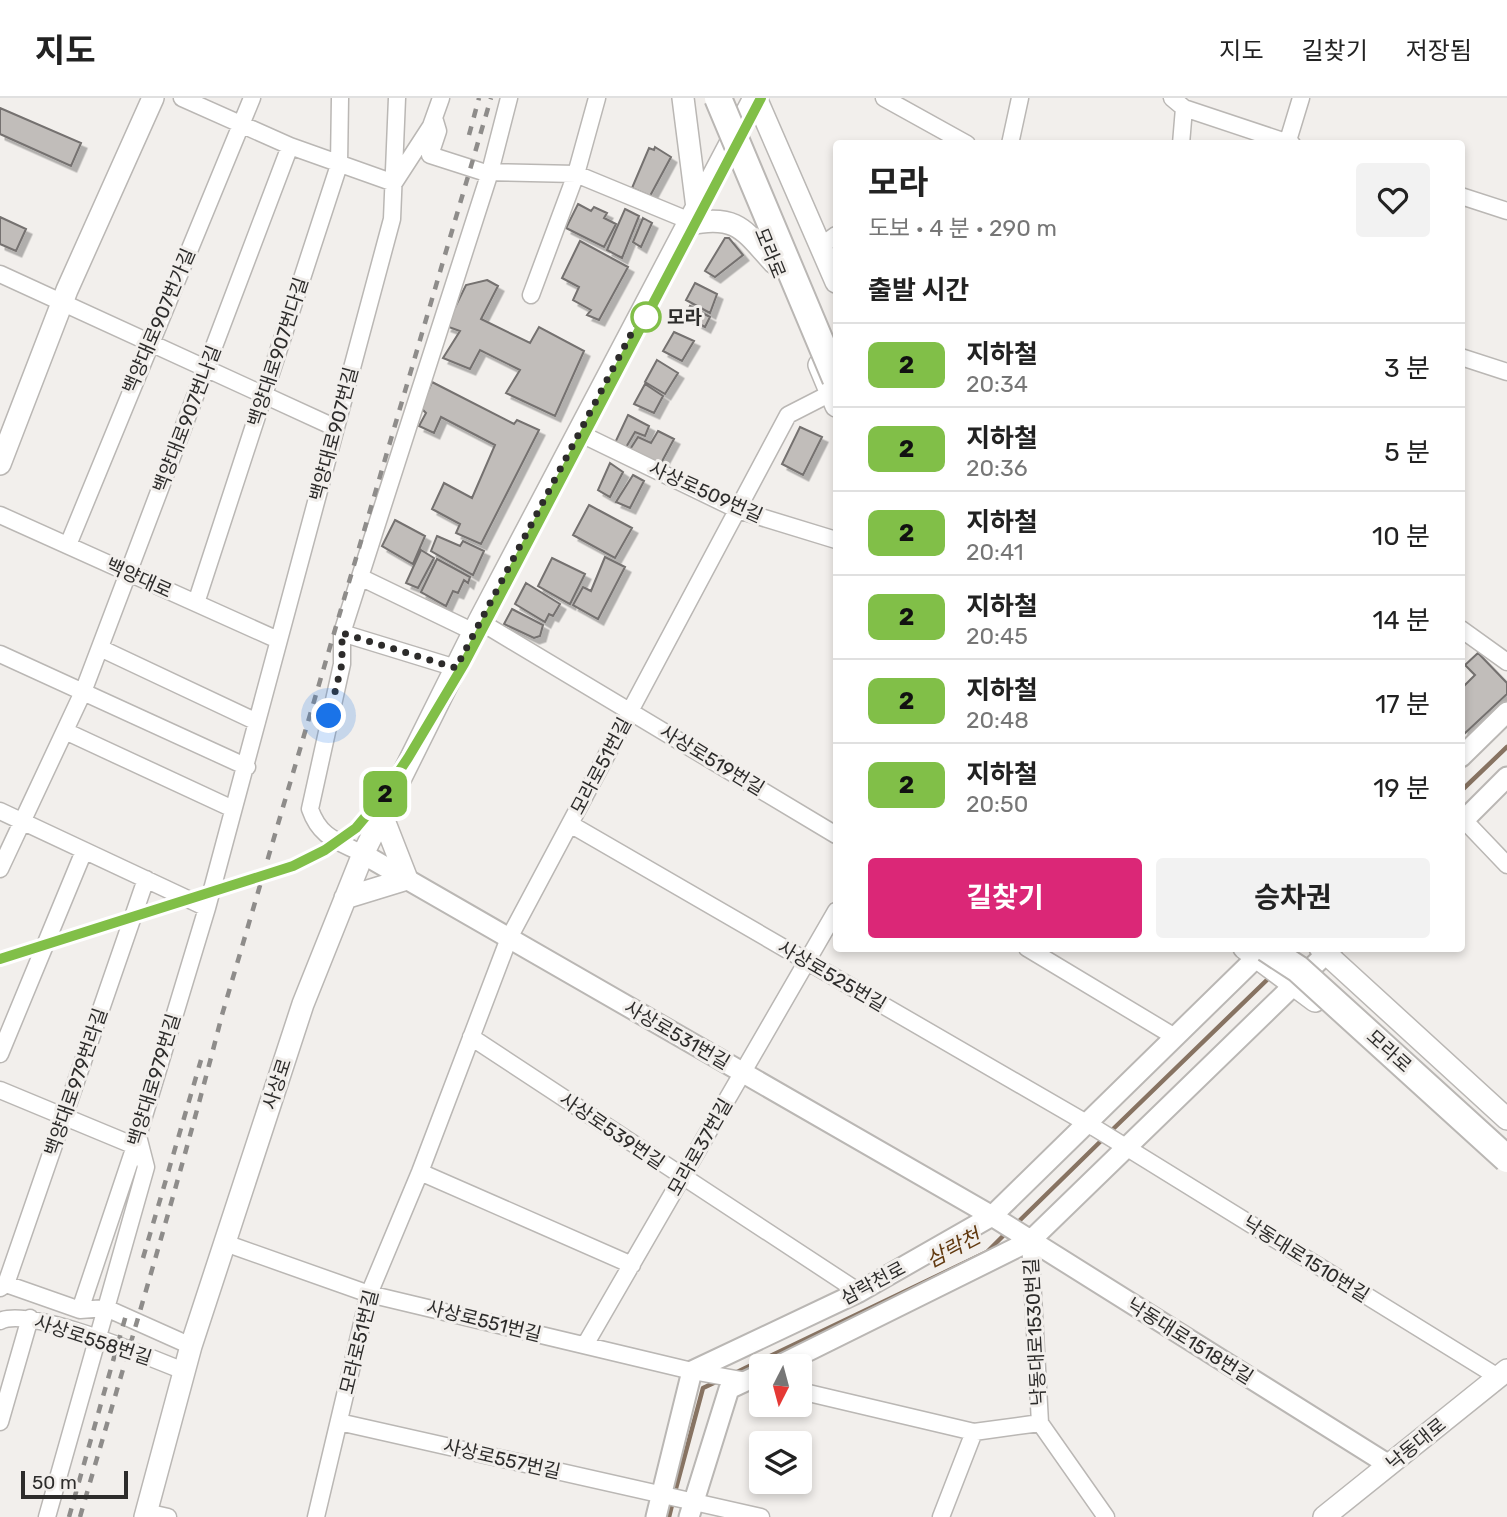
<!DOCTYPE html>
<html lang="ko">
<head>
<meta charset="utf-8">
<style>
  body { margin:0; font-family:Rubik,"Noto Sans KR",sans-serif; background:#f2f2f2; color:#222; height:100vh; display:flex; flex-direction:column; font-size:26px; white-space:nowrap }
  * { box-sizing:border-box; margin:0 }
  p { font-size:23px; color:#767676 }
  .icon { flex:none; width:38px; height:38px; fill:none; stroke:currentColor; stroke-width:2; stroke-linecap:round; stroke-linejoin:round }
  .map { position:relative; flex:1; overflow:hidden }
  .details { position:absolute; left:833px; top:42px; width:632px; height:812px; display:flex; flex-direction:column; background:#fff; border-radius:7px; box-shadow:0 4px 10px #0003 }
  .details>* { flex:none }
  .badge { padding:0 14px; border-radius:10px; font-size:24px; line-height:46px }
  .needle { width:46px; rotate:186deg }
  .buttons { position:absolute; left:749px; top:1256px; display:grid; gap:14px }
  .buttons a { display:grid; place-items:center; width:63px; height:63px; border-radius:7px; background:#fff; box-shadow:0 4px 10px #0003; font-size:35px }
  .scale { position:absolute; left:21px; bottom:18px; width:107px; box-sizing:border-box; padding-left:7px; border:4px solid #2d2c2b; border-top:0; font-size:19px; line-height:24px; white-space:nowrap; color:#2d2c2b; -webkit-text-stroke:5px #f2efec; paint-order:stroke }
  .you { position:absolute; width:35px; height:35px; margin:-18px; border:5px solid #fff; border-radius:50%; background:#1a73e8; box-shadow:0 0 0 10px #1a73e833 }
  .map>.badge { position:absolute; translate:-50% -50%; box-shadow:0 0 0 4px #fff }
  h2 { padding:0 35px; font-size:26px; line-height:63px }
  .round { display:grid; place-items:center; flex:none; width:74px; height:74px; border-radius:7px; background:#f2f2f2 }
  .overview { display:flex; align-items:center; justify-content:space-between; height:119px; padding:0 35px }
  h1 { font-size:33px; font-weight:700; line-height:52px }
  .button { display:flex; gap:14px; margin-top:auto; padding:14px 35px }
  .button a { flex:1; height:80px; border-radius:7px; background:#db2777; color:#fff; font-size:28px; font-weight:700; line-height:80px; text-align:center }
  .button a+a { background:#f2f2f2; color:#222 }
  ul { padding:0; list-style:none }
  li { display:flex; align-items:center; gap:21px; height:84px; padding:0 35px; border-top:2px solid #e0e0e0 }
  li div { flex:1 }
  li b { display:block; font-size:26px }
  li em { font-style:normal }
  li .badge { min-width:77px; font-weight:700; text-align:center }
  header { display:flex; align-items:center; gap:42px; box-sizing:border-box; height:98px; padding:0 35px; background:#fff; border-bottom:2px solid #e0e0e0 }
  header strong { font-size:33px }
  nav { display:flex; gap:38px; margin-inline-start:auto; font-size:24px }
  .map>svg:first-child { display:block }
  .lines { fill:none; stroke-linecap:round; stroke-linejoin:round }
  .stream { stroke:#877362; stroke-width:4.5 }
  .building { fill:#c1bdba; stroke:#74716f; stroke-width:2; filter:url(#shadow) }
  .minor-casing { stroke:#bab7b4; stroke-width:19 }
  .tertiary-casing { stroke:#bab7b4; stroke-width:23 }
  .secondary-casing { stroke:#bab7b4; stroke-width:24 }
  .minor { stroke:#fff; stroke-width:16 }
  .tertiary { stroke:#fff; stroke-width:19 }
  .secondary { stroke:#fff; stroke-width:21 }
  .rail { stroke:#8e8c8a; stroke-width:4.5; stroke-dasharray:9 9; stroke-linecap:butt }
  .trunk-bridge-casing { stroke:#bab7b4; stroke-width:30; stroke-linecap:butt }
  .trunk-bridge { stroke:#fff; stroke-width:26 }
  .line-casing { stroke:#fff; stroke-width:16 }
  .line { stroke:#81bf48; stroke-width:10 }
  .walk { stroke:#2d2c2b; stroke-width:7; stroke-dasharray:0 12.6 }
  .stop-dot { fill:#fff; stroke:#81bf48; stroke-width:3.5 }
  .labels { text-anchor:middle; dominant-baseline:central; stroke-width:6; stroke-linejoin:round; paint-order:stroke }
  .street-label { font-size:19px; fill:#2d2c2b; stroke:#f2efec }
  .stop-label { font-size:19px; font-weight:bold; fill:#2d2c2b; stroke:#f2efec; text-anchor:start }
  .water-label { font-size:21px; font-style:italic; fill:#623a10; stroke:#f2efec }
</style>
</head>
<body>
<header>
<strong>지도</strong>
<nav><a>지도</a><a>길찾기</a><a>저장됨</a></nav>
</header>
<div class="map">
<svg width="1507" height="1419" viewBox="0 0 1507 1419">
  <defs>
    <filter id="shadow"><feDropShadow dx="5.5" dy="5.5" stdDeviation="0" flood-color="#0004"/></filter>
  </defs>
  <rect width="100%" height="100%" fill="#f2efec"/>
  <g class="lines">
    <path class="stream" d="M1461,693L1507,649
      M1110,1034L1270,879
      M1015,1127L1104,1040
      M735,1275L987,1154L1006,1135
      M675,1394L703,1290L718,1283
      M669,1419L673,1403"/>
  </g>
  <path class="building" d="M0,10L81,45L71,68L0,36Z
    M655,49L671,59L650,98L632,90L649,50L654,52Z
    M578,106L591,113L594,109L607,115L604,120L616,126L604,149L566,130Z
    M625,111L639,118L622,160L607,152Z
    M0,119L26,131L16,153L0,146Z
    M643,120L652,125L641,149L633,144Z
    M725,140H729L743,157L715,179L705,173Z
    M580,143L628,169L599,222L587,217L591,212L573,202L579,189L562,180Z
    M487,182L498,188L481,221L530,245L539,229L584,253L555,318L506,295L520,272L480,252L470,271L443,260L460,233L446,228L466,187Z
    M695,185L717,196L710,215L686,202Z
    M690,208L710,219L705,229L685,218Z
    M674,234L694,243L682,263L663,253Z
    M657,262L678,275L665,296L645,284Z
    M432,284L514,326L517,322L539,332L481,446L456,435L460,426L432,411L444,385L472,400L495,347L441,319L434,335L419,328L426,315L421,310Z
    M645,286L663,298L654,315L634,306Z
    M628,317L649,328L645,338L635,334L625,351L614,347Z
    M800,329L822,339L803,377L782,366Z
    M658,333L674,341L659,369L629,353L638,339L651,345Z
    M610,365L623,374L610,399L598,392Z
    M633,377L644,383L630,410L616,404Z
    M589,407L632,430L615,460L573,437Z
    M395,422L425,438L413,466L382,448Z
    M437,438L460,448L463,443L484,453L473,477L431,453Z
    M421,452L434,460L418,490L406,485Z
    M605,459L625,469L598,521L573,507L583,489L591,493Z
    M552,460L585,476L570,506L538,488Z
    M437,461L470,479L468,485L464,482L458,495L453,493L446,508L421,494Z
    M526,485L560,506L553,518L549,516L545,524L515,506Z
    M512,511L543,527L540,538L534,540L504,526Z
    M1478,555L1507,585V596L1463,637L1461,591L1475,577L1465,567Z"/>
  <g class="lines">
    <defs>
      <path id="minor" d="M182,0L290,48L394,85L431,28L441,0
        M884,0L967,46
        M1172,0L1184,10L1181,46
        M1184,10L1292,46
        M435,23L438,33L430,57L483,74L576,76L690,123
        M1010,46L1020,0
        M1287,46L1301,0
        M1461,98L1507,113
        M821,148L836,137
        M0,176L336,330
        M531,197L576,76L597,0
        M1461,259L1507,274
        M579,335L738,412L836,442
        M0,417L278,542
        M68,447L252,0
        M360,479L474,534
        M196,505L339,67L340,0
        M479,523L836,737
        M1461,531L1507,564
        M342,535L456,570
        M100,550L257,624
        M0,556L247,669
        M65,633L233,711
        M0,713L207,810
        M1464,722L1507,767
        M570,726L1095,1030L1498,1279
        M363,756C338,743 320,740 310,711L342,566V535L490,74L509,0
        M0,771L83,594L290,48
        M1027,850L1175,939
        M471,939L859,1194
        M0,956L84,753
        M0,992L135,1048
        M420,1074L632,1167
        M1030,1143L1040,1325L1106,1419
        M225,1145L369,1196L692,1273L747,1283
        M6,1186L146,781
        M0,1190L6,1186L80,1212L106,1210L191,1248
        M80,1212L135,1048L207,810L392,121L397,0
        M0,1223C30,1208 150,1260 184,1273
        M585,1247L836,813
        M800,1293L974,1334L1040,1325
        M0,1324L30,1220
        M339,1324L761,1419
        M146,1414L168,1419
        M47,1419L146,1069L138,1038
        M316,1419L369,1196L420,1074L509,840L788,317L831,295
        M941,1419L974,1334"/>
      <path id="tertiary" d="M1461,659L1507,614
        M1461,725L1507,679
        M363,756L992,1118L1389,1367
        M776,1269L1030,1143L1332,850
        M656,1419L692,1273L859,1194L992,1118L1266,850
        M689,1419L729,1291L761,1276"/>
      <path id="secondary" d="M683,0L697,110
        M756,0L836,184
        M689,126C737,116 744,132 774,165
        M819,267L836,308
        M0,366L67,192L153,0
        M345,800L407,781L382,717
        M1244,850L1315,903
        M1320,850L1507,1021
        M145,1419L191,1248L303,906L363,756L479,523L754,0
        M1324,1419L1507,1272"/>
    </defs>
    <use href="#minor" class="minor-casing"/>
    <use href="#tertiary" class="tertiary-casing"/>
    <use href="#secondary" class="secondary-casing"/>
    <use href="#minor" class="minor"/>
    <use href="#tertiary" class="tertiary"/>
    <use href="#secondary" class="secondary"/>
    <path class="rail" d="M469,37L479,0
      M143,1160L201,962
      M69,1419L126,1217
      M80,1419C128,1252 179,1086 222,917L491,0"/>
    <defs>
      <path id="trunk-bridge" d="M718,0L836,281
        M1266,850L1298,871L1507,1061"/>
    </defs>
    <use href="#trunk-bridge" class="trunk-bridge-casing"/>
    <use href="#trunk-bridge" class="trunk-bridge"/>
  </g>
  <g class="lines">
    <defs>
      <path id="line" d="M0,861L293,768L325,752L356,730L382,699L408,660L464,566L761,0"/>
    </defs>
    <use href="#line" class="line-casing"/>
    <use href="#line" class="line"/>
    <path class="walk" d="M329,618L342,566V535L456,570L640,219H646"/>
  </g>
  <circle class="stop-dot" cx="646" cy="219" r="14"/>
  <g class="labels">
    <g class="street-label">
      <text transform="translate(770 155) rotate(68)">모라로</text>
      <text transform="translate(159 223) rotate(-67)">백양대로907번가길</text>
      <text transform="translate(278 254) rotate(-72)">백양대로907번다길</text>
      <text transform="translate(187 321) rotate(-69)">백양대로907번나길</text>
      <text transform="translate(334 336) rotate(-75)">백양대로907번길</text>
      <text transform="translate(706 394) rotate(24)">사상로509번길</text>
      <text transform="translate(139 480) rotate(24)">백양대로</text>
      <text transform="translate(712 662) rotate(31)">사상로519번길</text>
      <text transform="translate(601 668) rotate(-62)">모라로51번길</text>
      <text transform="translate(832 878) rotate(30)">사상로525번길</text>
      <text transform="translate(677 937) rotate(30)">사상로531번길</text>
      <text transform="translate(1389 953) rotate(42)">모라로</text>
      <text transform="translate(154 982) rotate(-73)">백양대로979번길</text>
      <text transform="translate(76 984) rotate(-71)">백양대로979번라길</text>
      <text transform="translate(277 986) rotate(-72)">사상로</text>
      <text transform="translate(612 1033) rotate(34)">사상로539번길</text>
      <text transform="translate(700 1049) rotate(-60)">모라로37번길</text>
      <text transform="translate(1306 1161) rotate(32)">낙동대로1510번길</text>
      <text transform="translate(873 1185) rotate(-28)">삼락천로</text>
      <text transform="translate(484 1223) rotate(14)">사상로551번길</text>
      <text transform="translate(1035 1234) rotate(-93)">낙동대로1530번길</text>
      <text transform="translate(93 1242) rotate(18)">사상로558번길</text>
      <text transform="translate(1190 1243) rotate(32)">낙동대로1518번길</text>
      <text transform="translate(359 1244) rotate(-76)">모라로51번길</text>
      <text transform="translate(1416 1346) rotate(-39)">낙동대로</text>
      <text transform="translate(502 1361) rotate(13)">사상로557번길</text>
    </g>
    <g class="stop-label">
      <text x="667" y="219">모라</text>
    </g>
    <g class="water-label">
      <text transform="translate(953 1150) rotate(-28)">삼락천</text>
    </g>
  </g>
</svg>
<div class="buttons">
<a><svg class="needle" viewBox="-14 -14 28 28"><path d="M0-13l5 13h-10z" fill="#e53935"/><path d="M0 13l5-13h-10z" fill="#767676"/></svg></a>
<a><svg class="icon" aria-label="layers" viewBox="0 0 24 24"><path d="M12 4l9 5-9 5-9-5zM3 14l9 5 9-5"/></svg></a>
</div>
<div class="scale">50 m</div>
<div class="you" style="left:329px;top:618px"></div>
<b class="badge" style="left:385px;top:696px;background:#81bf48;color:#111">2</b>
<section class="details">
<div class="overview"><div><h1>모라</h1><p>도보 · 4 분 · 290 m</p></div><a class="round"><svg class="icon" aria-label="heart" viewBox="0 0 24 24"><path d="M12 20l-8-8c-3-5 5-10 8-4 3-6 11-1 8 4z"/></svg></a></div>
<h2>출발 시간</h2>
<ul>
<li><span class="badge" style="background:#81bf48;color:#111">2</span><div><b>지하철</b><p>20:34</p></div><em>3 분</em></li>
<li><span class="badge" style="background:#81bf48;color:#111">2</span><div><b>지하철</b><p>20:36</p></div><em>5 분</em></li>
<li><span class="badge" style="background:#81bf48;color:#111">2</span><div><b>지하철</b><p>20:41</p></div><em>10 분</em></li>
<li><span class="badge" style="background:#81bf48;color:#111">2</span><div><b>지하철</b><p>20:45</p></div><em>14 분</em></li>
<li><span class="badge" style="background:#81bf48;color:#111">2</span><div><b>지하철</b><p>20:48</p></div><em>17 분</em></li>
<li><span class="badge" style="background:#81bf48;color:#111">2</span><div><b>지하철</b><p>20:50</p></div><em>19 분</em></li>
</ul>
<div class="button"><a>길찾기</a><a>승차권</a></div>
</section>
</div>
</body>
</html>
